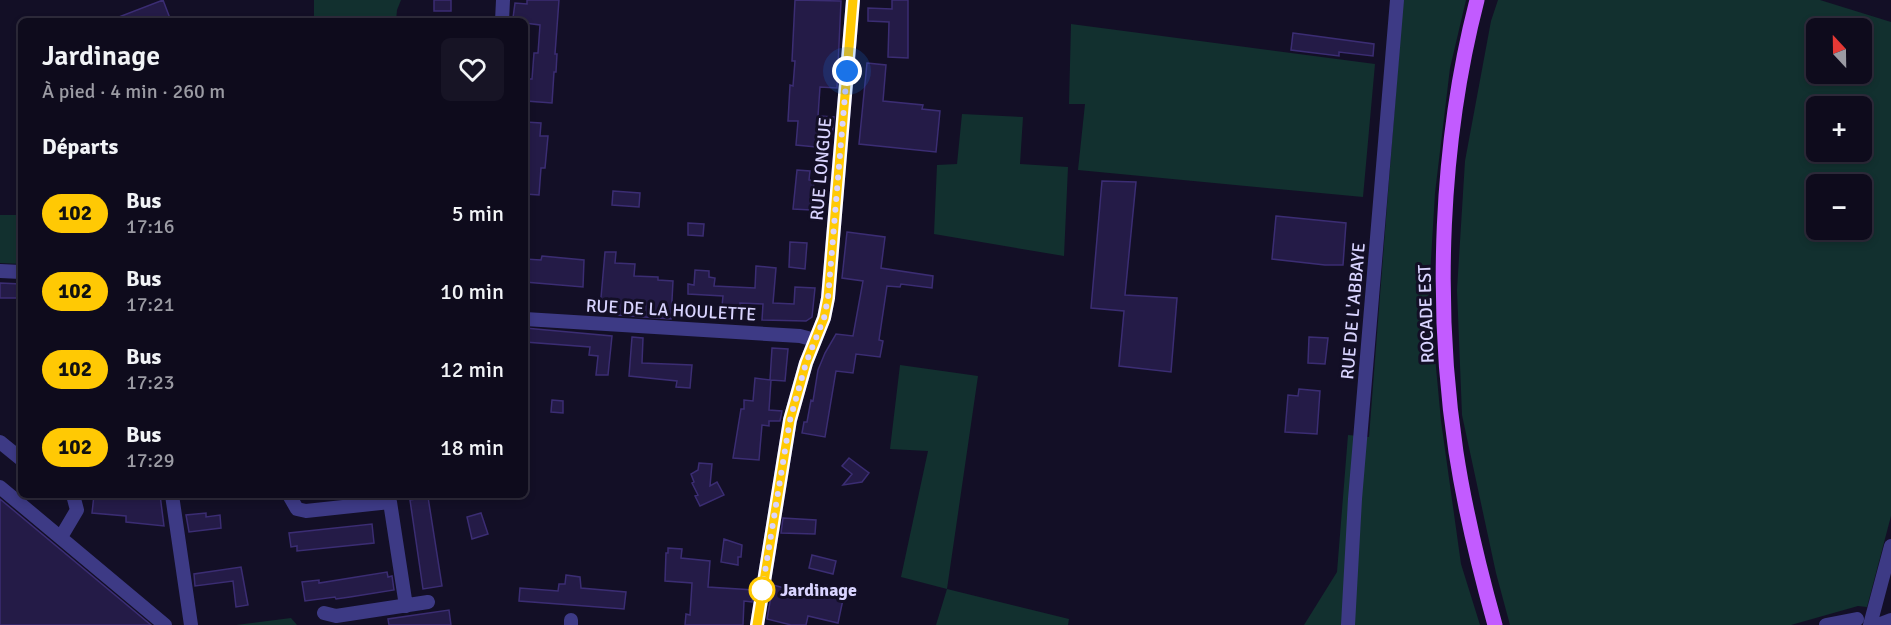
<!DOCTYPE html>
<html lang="fr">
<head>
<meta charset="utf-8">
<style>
  body { margin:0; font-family:Signika,sans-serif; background:#171425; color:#f1f3f6; height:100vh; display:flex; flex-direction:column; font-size:22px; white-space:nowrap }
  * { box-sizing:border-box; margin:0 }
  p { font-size:20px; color:#9b9ba3 }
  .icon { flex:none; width:33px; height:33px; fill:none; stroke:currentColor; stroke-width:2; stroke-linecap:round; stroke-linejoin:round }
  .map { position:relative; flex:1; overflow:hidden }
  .side { position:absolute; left:18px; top:18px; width:510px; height:480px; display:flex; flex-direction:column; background:#0e0b1c; border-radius:9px; box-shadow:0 3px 9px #0003,0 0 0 2px #2e2b3b }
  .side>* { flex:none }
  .badge { padding:0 12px; border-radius:20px; font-size:21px; line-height:39px }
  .needle { width:39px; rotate:338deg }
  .fabs { position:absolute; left:1806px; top:18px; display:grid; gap:12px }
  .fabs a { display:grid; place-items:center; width:66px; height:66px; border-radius:9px; background:#0e0b1c; box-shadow:0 3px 9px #0003,0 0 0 2px #2e2b3b; font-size:30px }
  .you { position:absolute; width:30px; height:30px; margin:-15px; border:4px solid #fff; border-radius:50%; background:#1a73e8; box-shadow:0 0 0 9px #1a73e833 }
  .map>.badge { position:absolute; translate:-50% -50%; box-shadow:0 0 0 3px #fff }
  h2 { padding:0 24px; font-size:22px; line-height:54px }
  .round { display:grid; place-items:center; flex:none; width:63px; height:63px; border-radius:9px; background:#171425 }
  .overview { display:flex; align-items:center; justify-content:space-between; height:102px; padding:0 24px }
  h1 { font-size:28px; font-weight:600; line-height:45px }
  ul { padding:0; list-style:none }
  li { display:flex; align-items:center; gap:18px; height:78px; padding:0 24px }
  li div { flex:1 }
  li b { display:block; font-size:22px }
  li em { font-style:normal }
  li .badge { min-width:66px; font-weight:700; text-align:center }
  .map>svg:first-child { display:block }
  .green { fill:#12302f; fill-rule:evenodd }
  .building { fill:#241b47; stroke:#3b2d73; stroke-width:1.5 }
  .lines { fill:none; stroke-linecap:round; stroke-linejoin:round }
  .minor { stroke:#3d3a85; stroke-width:14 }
  .major { stroke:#c25bff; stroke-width:15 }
  .line-casing { stroke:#fff; stroke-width:14 }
  .line { stroke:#ffc904; stroke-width:9 }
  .walk { stroke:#d9d4ff; stroke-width:6; stroke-dasharray:0 10.8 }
  .stop-dot { fill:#fff; stroke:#ffc904; stroke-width:3 }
  .labels { text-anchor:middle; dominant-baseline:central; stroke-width:6; stroke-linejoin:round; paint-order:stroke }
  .street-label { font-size:18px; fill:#d9d4ff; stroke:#130f26 }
  .stop-label { font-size:18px; font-weight:bold; fill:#d9d4ff; stroke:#130f26; text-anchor:start }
</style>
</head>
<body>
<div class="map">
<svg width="1891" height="625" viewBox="0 0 1891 625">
  <rect width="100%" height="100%" fill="#130f26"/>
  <path class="green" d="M314,0H401L397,10L396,21H314Z
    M1403,0H1466L1450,68L1435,193L1429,292L1441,421L1461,564L1480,625H1304L1337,572L1348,435L1369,437Z
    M1498,0H1820L1891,22V516L1867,607L1858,606L1791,625H1510L1496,573L1462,415L1457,290L1465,161L1491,21ZM1816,28H1862V74H1816ZM1816,106H1862V152H1816ZM1816,184H1862V230H1816Z
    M1071,24L1375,64L1363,197L1078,170L1085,104H1069Z
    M962,114L1023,117L1020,164L1068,167L1064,256L934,234L937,165L957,164Z
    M0,215H21V264L0,263Z
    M900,365L978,376L947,589L1069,619L1068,625H936L947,589L901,577L928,451L890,449Z
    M291,618L297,625H236Z"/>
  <path class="building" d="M163,0L171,21H111V20Z
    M434,0H451V11H434Z
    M527,0H559L555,54H557L556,72H554L552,103L526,101L527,79H532L534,53H538L540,25L525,23V21H517L518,19L513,18L515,3L527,4Z
    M795,0L841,1L837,88L820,87L818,116L834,117L832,136L817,134L816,147L796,145L798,121H788L790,85L793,86L795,61H792Z
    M892,0H908V58L888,57L889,22L868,21V8L892,9Z
    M1293,33L1374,44L1373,56L1339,52V56L1291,50Z
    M867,63L886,65L883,101L923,105L922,109L940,111L936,152L859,144Z
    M525,122L541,123L540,136H548L545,168H541L539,195L525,194Z
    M797,170L810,171L809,180L814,181L811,210L793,209Z
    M1102,181L1136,182L1125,295L1177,298L1171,372L1119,366L1124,311L1091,308Z
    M613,191L640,193L639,207L612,205Z
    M1276,216L1346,223L1343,265H1325L1272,259Z
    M688,223L704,224L703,236L688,235Z
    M847,232L885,237L881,268L933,276L932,288L901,284L900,287L887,286L879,340L883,341L880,357L856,354L853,373L836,371L825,437L802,433L804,422H807L811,400L813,401L818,370L825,353L836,334L853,336L863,281L842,278Z
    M790,242L807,243L805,269L789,267Z
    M605,252H616L615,263L635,264L634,276L658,277V280L673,281L671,319L617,315V310L600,309Z
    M542,256L584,260L583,287L525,282V259L541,260Z
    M756,266L776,268L773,303L794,304L795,287L815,288L812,317L806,321L762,320L763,304L740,303V307L722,306L723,296L688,294V284L694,285L695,270L709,271V277L715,278L714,286L755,288Z
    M0,283L21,284V298H0Z
    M525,328L612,336L608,375H596L598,356L589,355L590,347L525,342Z
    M632,337L643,338L642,363L692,365L690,388L676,387L677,381L629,376Z
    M1309,337L1328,338L1325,364L1308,363Z
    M772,348L788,349L785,381L771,380L769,410L782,411L780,421H769V426L762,425L759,460L733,458L741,409H744V400L753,401L755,378L770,380Z
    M1299,389L1320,391L1317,434L1285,432L1288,395L1298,396Z
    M552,400L563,401V413L551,412Z
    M849,458L869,473L862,482L843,485L852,474L842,466Z
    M699,463L712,464L710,486L717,482L724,495L700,506L695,496L698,495L692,483L694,482L691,474L698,470Z
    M94,495H160L164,526L126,522V516L92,513Z
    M428,497L442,586L423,589L410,500Z
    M0,499L151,625H0Z
    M206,513V517L220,515L221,528L189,532L186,515Z
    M481,513L488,534L472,539L467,517Z
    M783,518L816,520L815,534L781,533Z
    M372,524L374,543L297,551V546L291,547L289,533Z
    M724,539L742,545L741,557H738V565L721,562Z
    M668,548L682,549L681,558L710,561L708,587L754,590L752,602L744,601L743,625H685L686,614L690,615L692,583L665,581L666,553H668Z
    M812,555L836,561L833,574L809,568Z
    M241,567L248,605L236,607L233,581L195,586L194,574Z
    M387,572L388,577L392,576L394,590L350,597L336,599L335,597L305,601L302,582L319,580V583Z
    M566,575L580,577L581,588L626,592L624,609L519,601L520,588L558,591L559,584H565Z
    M773,585L822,598L825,585L845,590L838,623L808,616L806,625H791L767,619Z
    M449,610L451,625H389L388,619Z"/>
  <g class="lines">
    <path class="minor" d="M502,21L503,0
      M0,271L21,272
      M525,319L800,336L815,340
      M0,442L21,459
      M0,487L165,625
      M172,495L191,625
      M289,495L297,509L306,511L390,502L406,606
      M61,537L77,510L73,495
      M324,613L336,616L428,602
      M571,625V620
      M757,625L790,420L806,363L824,318L828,298L853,0
      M1348,625L1355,499L1397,0
      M1826,625L1857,619
      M1870,625L1891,546
      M1878,625L1891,620"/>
    <path class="major" d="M1477,0C1440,143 1434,306 1456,452C1465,510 1479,568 1495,625"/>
  </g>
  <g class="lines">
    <defs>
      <path id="line" d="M757,625L790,420L806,363L824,318L828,298L853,0"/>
    </defs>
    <use href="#line" class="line-casing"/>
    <use href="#line" class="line"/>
    <path class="walk" d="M762,590L790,420L806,363L824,318L828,298L847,71"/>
  </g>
  <circle class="stop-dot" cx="762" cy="590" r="12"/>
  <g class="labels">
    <g class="street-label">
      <text transform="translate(821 169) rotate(-85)">RUE LONGUE</text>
      <text transform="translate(671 310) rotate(3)">RUE DE LA HOULETTE</text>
      <text transform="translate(1353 311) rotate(-85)">RUE DE L'ABBAYE</text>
      <text transform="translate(1426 314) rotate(-92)">ROCADE EST</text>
    </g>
    <g class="stop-label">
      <text x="780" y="590">Jardinage</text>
    </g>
  </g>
</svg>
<div class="fabs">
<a><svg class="needle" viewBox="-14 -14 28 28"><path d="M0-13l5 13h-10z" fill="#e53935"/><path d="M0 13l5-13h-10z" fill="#9b9ba3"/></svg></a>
<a>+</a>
<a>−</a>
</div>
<div class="you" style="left:847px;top:71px"></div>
<section class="side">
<div class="overview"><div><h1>Jardinage</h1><p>À pied · 4 min · 260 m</p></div><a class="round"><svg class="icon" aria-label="heart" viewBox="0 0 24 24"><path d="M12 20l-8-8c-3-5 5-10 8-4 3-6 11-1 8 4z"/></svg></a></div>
<h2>Départs</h2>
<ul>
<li><span class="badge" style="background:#ffc904;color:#111">102</span><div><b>Bus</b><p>17:16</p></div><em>5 min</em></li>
<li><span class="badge" style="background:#ffc904;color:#111">102</span><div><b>Bus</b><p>17:21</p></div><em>10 min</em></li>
<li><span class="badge" style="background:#ffc904;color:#111">102</span><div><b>Bus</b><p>17:23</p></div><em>12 min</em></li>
<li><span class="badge" style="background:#ffc904;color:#111">102</span><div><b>Bus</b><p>17:29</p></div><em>18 min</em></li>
</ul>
</section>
</div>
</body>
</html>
